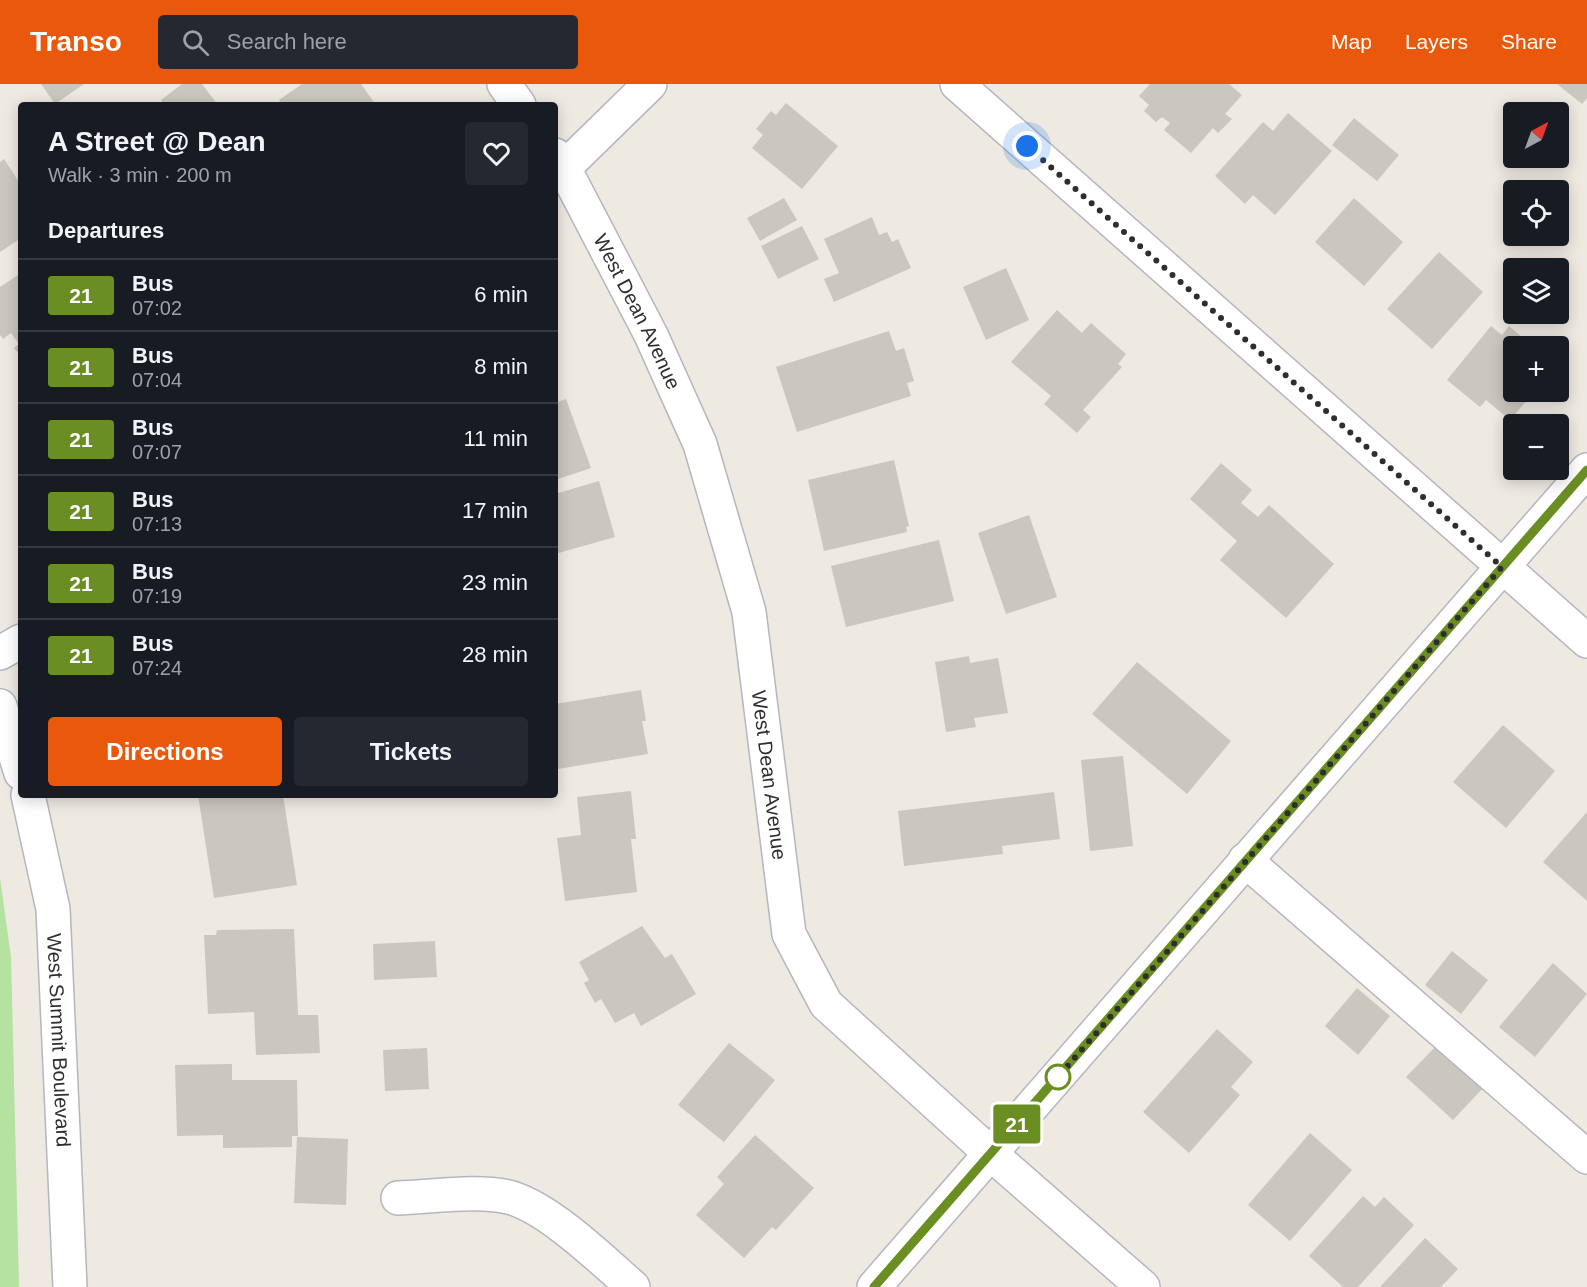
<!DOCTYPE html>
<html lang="en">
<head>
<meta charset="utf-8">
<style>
  body { margin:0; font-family:Helvetica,sans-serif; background:#242831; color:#f1f3f6; height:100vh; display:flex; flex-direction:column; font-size:22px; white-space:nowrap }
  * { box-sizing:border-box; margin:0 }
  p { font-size:20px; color:#9ea1a6 }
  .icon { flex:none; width:33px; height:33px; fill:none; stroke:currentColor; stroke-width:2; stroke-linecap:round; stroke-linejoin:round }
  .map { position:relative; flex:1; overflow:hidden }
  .side { position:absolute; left:18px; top:18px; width:540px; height:696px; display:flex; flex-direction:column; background:#171b24; border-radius:6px; box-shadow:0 3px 15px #0003 }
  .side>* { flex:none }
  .badge { padding:0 12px; border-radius:4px; font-size:21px; line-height:39px }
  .needle { width:39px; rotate:41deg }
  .controls { position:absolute; left:1503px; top:18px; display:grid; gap:12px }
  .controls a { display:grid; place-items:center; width:66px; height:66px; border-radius:6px; background:#171b24; box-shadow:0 3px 15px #0003; font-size:30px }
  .you { position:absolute; width:30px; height:30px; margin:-15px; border:4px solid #fff; border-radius:50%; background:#1a73e8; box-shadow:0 0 0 9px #1a73e833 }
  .map>.badge { position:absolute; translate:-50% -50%; box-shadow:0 0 0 3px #fff }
  h2 { padding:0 30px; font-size:22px; line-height:54px }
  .round { display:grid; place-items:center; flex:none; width:63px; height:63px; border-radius:6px; background:#242831 }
  .summary { display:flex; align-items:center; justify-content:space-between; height:102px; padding:0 30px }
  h1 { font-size:28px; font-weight:700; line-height:45px }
  .primary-button { display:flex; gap:12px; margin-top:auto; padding:12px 30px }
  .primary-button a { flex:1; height:69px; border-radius:6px; background:#ea580c; color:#fff; font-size:24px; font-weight:700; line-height:69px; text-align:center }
  .primary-button a+a { background:#242831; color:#f1f3f6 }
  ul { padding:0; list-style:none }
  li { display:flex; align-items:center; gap:18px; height:72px; padding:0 30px; border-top:2px solid #363941 }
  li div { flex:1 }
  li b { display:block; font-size:22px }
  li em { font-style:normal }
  li .badge { min-width:66px; font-weight:700; text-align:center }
  header { display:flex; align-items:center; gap:36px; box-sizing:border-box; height:84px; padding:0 30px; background:#ea580c; color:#fff }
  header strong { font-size:28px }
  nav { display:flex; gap:33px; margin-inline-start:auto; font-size:21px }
  .search { width:420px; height:54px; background:#242831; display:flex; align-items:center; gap:15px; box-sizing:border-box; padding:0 21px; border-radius:6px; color:#9ea1a6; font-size:22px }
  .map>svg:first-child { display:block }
  .green { fill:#b5e1a1 }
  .building { fill:#cac7bf }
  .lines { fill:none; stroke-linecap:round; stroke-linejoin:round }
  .minor-casing { stroke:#b4b7c0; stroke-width:36 }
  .minor { stroke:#fff; stroke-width:33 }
  .line-casing { stroke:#fff; stroke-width:14 }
  .line { stroke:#6b8e23; stroke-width:9 }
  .walk { stroke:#2e2e2e; stroke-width:6; stroke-dasharray:0 10.8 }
  .stop-dot { fill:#fff; stroke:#6b8e23; stroke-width:3 }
  .labels { text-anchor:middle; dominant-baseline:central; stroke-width:5; stroke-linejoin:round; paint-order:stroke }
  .street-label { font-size:20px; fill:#2e2e2e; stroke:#fff }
</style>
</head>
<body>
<header>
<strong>Transo</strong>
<div class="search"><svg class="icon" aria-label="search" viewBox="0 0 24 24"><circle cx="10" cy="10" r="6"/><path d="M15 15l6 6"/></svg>Search here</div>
<nav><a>Map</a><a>Layers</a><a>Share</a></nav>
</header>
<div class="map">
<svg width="1587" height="1203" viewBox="0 0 1587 1203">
  <rect width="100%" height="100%" fill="#eee9e1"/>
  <path class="green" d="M0,794L11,873L19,1203H0Z"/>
  <path class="building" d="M41,0H84L55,20Z
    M182,0H202L218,21H164L161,16Z
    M302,0H361L376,21H282L279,16Z
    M1150,0H1229L1242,11L1225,30L1232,35L1218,49L1213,44L1191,69L1164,46L1170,39L1162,33L1156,38L1144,27L1149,21L1139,12Z
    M1557,0H1587V14L1582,20Z
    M786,19L838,62L802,105L752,64L763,51L756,45L771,27L776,31Z
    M1288,29L1332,67L1275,131L1253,111L1245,120L1215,92L1263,38L1273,47Z
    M1354,34L1399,71L1377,97L1332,61Z
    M4,75L21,101V154L0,168V78Z
    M784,114L797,136L760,157L747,134Z
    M1354,114L1403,158L1364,202L1315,158Z
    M872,133L879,151L887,148L892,158L898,155L911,184L834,218L824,195L839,189L824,155Z
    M802,142L819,175L778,195L761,162Z
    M1439,168L1483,208L1432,265L1387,225Z
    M1006,184L1029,236L986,256L963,203Z
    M21,189V273L14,264L19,260L11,249L3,255L0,251V203Z
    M1057,226L1082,249L1091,239L1126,270L1118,280L1122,283L1083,326L1091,333L1077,349L1044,320L1051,312L1011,278Z
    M1491,242L1502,251L1509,242L1532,262H1514V308H1534L1510,336L1486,316L1480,323L1447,296Z
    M889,247L896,267L904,264L914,297L907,299L911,312L797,348L776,283Z
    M566,315L591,384L555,396V319Z
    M894,376L909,442L906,443L907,448L824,467L808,396Z
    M1221,379L1252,406L1241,419L1258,433L1269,421L1334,480L1286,534L1220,476L1237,457L1190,415Z
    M599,397L615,453L555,470V410Z
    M1029,431L1057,513L1006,530L978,449Z
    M939,456L954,517L846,543L831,482Z
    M969,572L970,579L998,574L1008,629L974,634L976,643L946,648L935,578Z
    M1137,578L1231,657L1187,710L1092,630Z
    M641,606L646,637H642L648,670L558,685L555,676V620Z
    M1503,641L1555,687L1506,744L1453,698Z
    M1123,672L1133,762L1090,767L1081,676Z
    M631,707L636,755H631L637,808L565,817L557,754L581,751L577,713Z
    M1054,708L1060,755L1002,762L1003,770L904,782L898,727Z
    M198,711H283L297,801L214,814Z
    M1587,728V817L1543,778Z
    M642,842L665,874L672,870L696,910L641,942L634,929L615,939L601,915L595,919L584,899L589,896L579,878Z
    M294,845L298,931H318L320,969L256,971L254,928L208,930L204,851H216L217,846Z
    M435,857L437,893L374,896L373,860Z
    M1452,867L1488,896L1461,930L1425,901Z
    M1553,879L1587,910L1535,973L1499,943Z
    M1357,904L1390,932L1358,971L1325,942Z
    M1217,945L1253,978L1231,1003L1240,1011L1189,1069L1143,1028Z
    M729,959L775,996L724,1058L678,1021Z
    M1438,960L1484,1003L1453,1036L1406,993Z
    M427,964L429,1005L385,1007L383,966Z
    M232,980V996H297L298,1052H292V1063L223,1064V1051L177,1052L175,981Z
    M1310,1049L1352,1086L1290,1157L1248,1121Z
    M755,1051L814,1104L776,1146L772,1143L744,1174L696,1131L724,1100L717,1093Z
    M297,1053L348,1055L346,1121L294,1119Z
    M1363,1112L1375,1123L1384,1113L1414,1141L1358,1203H1343L1309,1172Z
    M1425,1154L1458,1185L1441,1203H1380Z"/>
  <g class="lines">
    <defs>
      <g id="minor">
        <path d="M504,0L519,21"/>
        <path d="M957,0L1587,557"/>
        <path id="s1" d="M555,71L564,84L651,251L700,360L749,528L789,850L826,920L991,1070L1143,1203"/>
        <path d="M564,84L650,0"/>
        <path d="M0,569L21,557"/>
        <path d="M0,622L21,689"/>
        <path id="s2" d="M28,711L53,825L70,1203"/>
        <path d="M1245,776L1587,1073"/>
        <path d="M398,1114C431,1113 481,1105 512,1114C551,1126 602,1176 633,1203"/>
        <path d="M874,1203L1587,386"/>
      </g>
    </defs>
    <use href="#minor" class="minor-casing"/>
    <use href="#minor" class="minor"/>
  </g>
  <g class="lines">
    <defs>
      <path id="line" d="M874,1203L1587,386"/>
    </defs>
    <use href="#line" class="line-casing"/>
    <use href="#line" class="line"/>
    <path class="walk" d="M1027,62L1502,483L1051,1001L1058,993"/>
  </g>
  <circle class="stop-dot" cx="1058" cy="993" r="12"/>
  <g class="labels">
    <g class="street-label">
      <text stroke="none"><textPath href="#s1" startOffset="177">West Dean Avenue</textPath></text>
      <text stroke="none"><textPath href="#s1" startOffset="663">West Dean Avenue</textPath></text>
      <text stroke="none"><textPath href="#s2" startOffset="248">West Summit Boulevard</textPath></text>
    </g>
  </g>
</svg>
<div class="controls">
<a><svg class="needle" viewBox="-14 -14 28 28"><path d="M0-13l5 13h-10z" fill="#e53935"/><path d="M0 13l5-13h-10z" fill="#9ea1a6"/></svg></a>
<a><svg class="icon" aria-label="locate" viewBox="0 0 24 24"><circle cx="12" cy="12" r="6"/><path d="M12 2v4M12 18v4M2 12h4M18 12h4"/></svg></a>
<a><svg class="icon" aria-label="layers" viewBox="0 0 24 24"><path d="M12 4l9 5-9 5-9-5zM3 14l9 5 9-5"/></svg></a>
<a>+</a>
<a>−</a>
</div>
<div class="you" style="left:1027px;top:62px"></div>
<b class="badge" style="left:1017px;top:1040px;background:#6b8e23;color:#fff">21</b>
<section class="side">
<div class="summary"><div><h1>A Street @ Dean</h1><p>Walk · 3 min · 200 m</p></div><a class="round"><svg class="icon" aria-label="heart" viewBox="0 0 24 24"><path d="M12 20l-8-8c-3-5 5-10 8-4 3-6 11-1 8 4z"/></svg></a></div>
<h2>Departures</h2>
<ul>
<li><span class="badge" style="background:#6b8e23;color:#fff">21</span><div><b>Bus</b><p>07:02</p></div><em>6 min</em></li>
<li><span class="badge" style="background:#6b8e23;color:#fff">21</span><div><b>Bus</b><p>07:04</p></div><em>8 min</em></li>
<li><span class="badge" style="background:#6b8e23;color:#fff">21</span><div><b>Bus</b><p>07:07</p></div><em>11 min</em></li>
<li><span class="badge" style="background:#6b8e23;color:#fff">21</span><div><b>Bus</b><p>07:13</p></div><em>17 min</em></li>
<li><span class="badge" style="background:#6b8e23;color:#fff">21</span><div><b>Bus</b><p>07:19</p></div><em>23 min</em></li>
<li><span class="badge" style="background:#6b8e23;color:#fff">21</span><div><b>Bus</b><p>07:24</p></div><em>28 min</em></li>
</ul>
<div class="primary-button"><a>Directions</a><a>Tickets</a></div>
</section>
</div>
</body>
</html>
